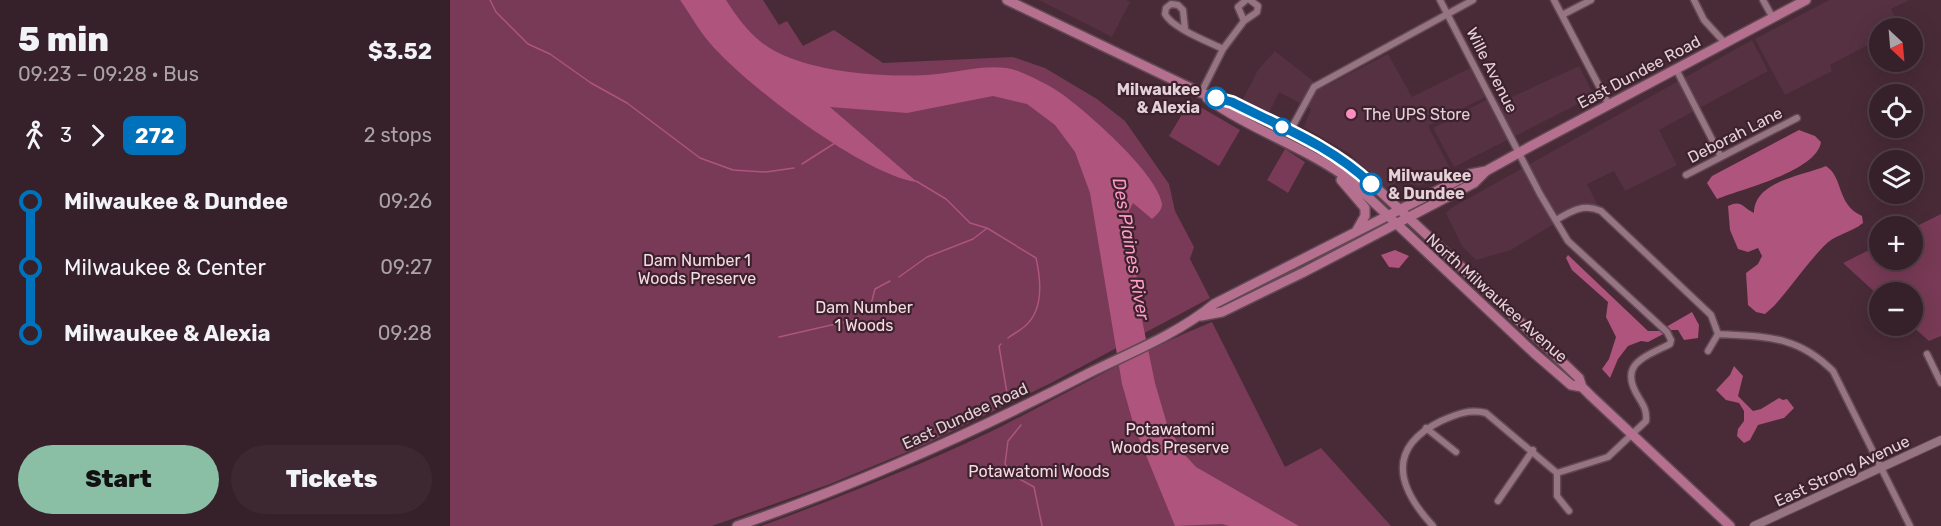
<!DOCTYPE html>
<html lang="en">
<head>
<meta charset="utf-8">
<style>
  body { margin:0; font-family:Rubik,sans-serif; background:#3d2831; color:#f1f3f6; height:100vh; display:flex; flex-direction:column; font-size:22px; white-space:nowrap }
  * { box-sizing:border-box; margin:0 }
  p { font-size:20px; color:#aaa3a8 }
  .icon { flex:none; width:33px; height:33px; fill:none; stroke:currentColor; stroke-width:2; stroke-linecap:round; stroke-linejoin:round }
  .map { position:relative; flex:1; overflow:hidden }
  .drawer { display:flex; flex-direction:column; background:#362029; width:450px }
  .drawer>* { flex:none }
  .badge { padding:0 12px; border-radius:9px; font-size:21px; line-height:39px }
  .needle { width:39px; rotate:154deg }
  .tools { position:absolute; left:1419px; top:18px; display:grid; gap:12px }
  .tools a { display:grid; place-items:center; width:54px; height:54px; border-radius:50%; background:#362029; box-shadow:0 6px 24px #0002,0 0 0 2px #503e46; font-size:30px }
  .map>.badge { position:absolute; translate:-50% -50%; box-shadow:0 0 0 3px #fff }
  .legs { display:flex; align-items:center; gap:9px; height:66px; padding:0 18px; font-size:20px }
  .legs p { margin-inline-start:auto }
  .overview { display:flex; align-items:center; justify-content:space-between; height:102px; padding:0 18px }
  h1 { font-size:33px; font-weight:800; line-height:45px }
  .cta { display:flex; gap:12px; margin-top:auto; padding:12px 18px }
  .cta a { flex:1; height:69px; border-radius:36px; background:#8abfa5; color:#111; font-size:24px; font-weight:800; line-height:69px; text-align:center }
  .cta a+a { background:#3d2831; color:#f1f3f6 }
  ul { padding:0 18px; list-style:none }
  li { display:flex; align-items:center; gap:21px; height:66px; font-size:22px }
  li i { display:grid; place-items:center; width:9px; height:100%; margin:0 8px; background:currentColor }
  li i::after { content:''; width:15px; height:15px; margin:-8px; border:4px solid; border-radius:50%; background:#362029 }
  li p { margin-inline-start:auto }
  li:first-child i { background:linear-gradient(#0000 50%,currentColor 0) }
  li:last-child i { background:linear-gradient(currentColor 50%,#0000 0) }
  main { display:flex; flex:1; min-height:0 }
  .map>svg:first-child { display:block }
  .built { fill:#553141 }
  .green { fill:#783a56 }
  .water { fill:#ae547d }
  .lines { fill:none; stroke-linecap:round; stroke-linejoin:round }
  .stream { stroke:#ae547d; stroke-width:1.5 }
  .minor-casing { stroke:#614853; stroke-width:9 }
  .tertiary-casing { stroke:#614853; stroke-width:10 }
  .primary-casing { stroke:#614853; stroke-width:12 }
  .minor { stroke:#967481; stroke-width:6 }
  .tertiary { stroke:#967481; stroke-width:8 }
  .primary { stroke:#b6708f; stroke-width:9 }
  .line-1-casing { stroke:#fff; stroke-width:14 }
  .line-1 { stroke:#0072bc; stroke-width:9 }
  .stop-1-dot { fill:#fff; stroke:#0072bc; stroke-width:3 }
  .poi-dot { fill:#fd8ebf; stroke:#3d212d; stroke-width:2 }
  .labels { text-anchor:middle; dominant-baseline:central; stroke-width:4.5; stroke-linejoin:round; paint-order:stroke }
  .street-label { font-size:16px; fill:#e5d1d8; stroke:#3d212d }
  .stop-label { font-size:16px; font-weight:bold; fill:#e5d1d8; stroke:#3d212d; text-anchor:end }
  .poi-label { font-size:16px; fill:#e5d1d8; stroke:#3d212d; text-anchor:start }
  .park-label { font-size:16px; fill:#f5dbe4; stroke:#3d212d }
  .water-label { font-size:18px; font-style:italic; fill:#fd9cc6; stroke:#3d212d }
</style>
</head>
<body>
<main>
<section class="drawer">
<div class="overview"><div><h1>5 min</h1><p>09:23 – 09:28 · Bus</p></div><b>$3.52</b></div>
<div class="legs"><svg class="icon" aria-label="walk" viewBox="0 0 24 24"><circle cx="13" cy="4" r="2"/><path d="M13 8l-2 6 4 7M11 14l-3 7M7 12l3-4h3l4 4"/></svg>3<svg class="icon" aria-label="forward" viewBox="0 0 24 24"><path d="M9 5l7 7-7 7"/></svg><b class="badge" style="background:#0072bc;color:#fff">272</b><p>2 stops</p></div>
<ul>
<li><i style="color:#0072bc"></i><b>Milwaukee &amp; Dundee</b><p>09:26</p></li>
<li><i style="color:#0072bc"></i><span>Milwaukee &amp; Center</span><p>09:27</p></li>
<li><i style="color:#0072bc"></i><b>Milwaukee &amp; Alexia</b><p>09:28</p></li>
</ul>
<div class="cta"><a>Start</a><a>Tickets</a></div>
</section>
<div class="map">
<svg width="1491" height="526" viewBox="0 0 1491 526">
  <rect width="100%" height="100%" fill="#482b37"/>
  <path class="built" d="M589,0H676L680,2L662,37Z
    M1379,0H1459L1441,9L1451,28H1430L1429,39L1380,65L1382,71L1335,95L1305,39Z
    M1302,40L1318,71L1209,130L1227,165L1175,191L1164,171L1137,184L1147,204L1099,227L1061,250L1026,260L1012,246L996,213L1001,208Z
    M825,51L872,88L938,54L962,97L1020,68L1035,97L978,126L1000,168L996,172L969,186L950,181L936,188L900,154L854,127L861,109L829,92L819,113L792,101L808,70Z
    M1129,66L1144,96L1004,167L983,128L1044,96L1049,103Z"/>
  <path class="green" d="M0,0H313L329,25L337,21L353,46L384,30L433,63L563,57L595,68L647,99L675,121L719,184L725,211L744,247L740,259L760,298L601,383L474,445L380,484L262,526H0Z
    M740,101L790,130L769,166L719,136Z
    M835,149L855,162L838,193L817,180Z
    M1491,214V336L1479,341L1462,326V292H1430L1429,296L1393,263L1429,245L1430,260H1462L1463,228Z
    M762,322L835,467L871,448L941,526H311C388,498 464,468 538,433C613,396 685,353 762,322Z"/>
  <path class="water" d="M230,0H276C285,14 297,31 311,42C349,73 439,79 487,74C511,72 544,62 568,71C582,77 600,85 612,94C637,112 708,174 712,204C712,211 706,215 702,219L683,203L679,211L691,315L705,383L717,424L734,454L746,467L849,526H779L772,524L725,526L684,426L672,384L640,193L625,152L605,125L577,104L543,96L457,113L380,107L467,182C415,176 293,83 259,42C248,29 240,14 230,0Z
    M1349,130L1365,136L1371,142C1367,171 1292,189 1267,199L1257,183L1262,176Z
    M1376,166C1394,178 1386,204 1412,216L1413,223C1401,233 1383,235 1373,247C1355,266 1341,287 1324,306L1315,314L1306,312L1298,305L1296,273L1308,264L1312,256L1308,248L1298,252L1288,249L1280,230L1278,206C1292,199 1293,208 1304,213C1304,181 1352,176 1376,166Z
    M945,250L959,256L949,268L939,267L931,255Z
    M1118,255L1198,331H1209L1242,312L1249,325L1248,338L1234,340L1228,330H1221L1198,342L1191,341L1178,346L1168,359L1160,378L1152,369L1159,359L1166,337L1156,317L1158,302L1122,270L1116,258Z
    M1284,366L1293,376L1288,396L1303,411L1311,409L1329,398L1333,400L1337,399L1344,408L1334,418L1308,425L1300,440L1294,443L1287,436L1288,429L1294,421V411L1289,403L1276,400L1266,390L1280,375Z"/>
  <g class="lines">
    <path class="stream" d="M40,0L46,12L78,44L100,54L141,83L177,103L250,158L283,170L316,172L344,168
      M352,164L385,143
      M466,181L496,199L520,223L537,228L586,258C591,280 594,311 574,327C569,331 563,334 558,338
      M449,277L477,257L523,239L536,229
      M410,312L421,304L425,289L440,281
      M329,337L403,320
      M551,344L549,346L557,393
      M571,425L558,441L555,464L564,476L584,487L592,526"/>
    <defs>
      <path id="minor" d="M1104,0L1159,105
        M1244,0L1254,20L1275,43
        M1313,0L1323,18
        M1112,15L1141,0
        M794,21L807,12L808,6L800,0
        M794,21L788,7L796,0
        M735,29L733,10L728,5L721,4L716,8L715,14C722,28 759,42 773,49
        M1226,69L1271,157
        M751,93L773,49L794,21
        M840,131L864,87L1023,0
        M1236,175L1347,118
        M1106,220C1121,211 1134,203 1151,211L1261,315L1268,334L1258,351
        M1268,334C1316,337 1347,335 1383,371L1460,526
        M1477,354L1491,383
        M976,428L1006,452
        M1107,473V496L1119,511
        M1048,501L1083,450
        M983,526C947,487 936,448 991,421C1007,414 1019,409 1036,413L1107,473L1158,457L1196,421C1197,411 1194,406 1189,398C1168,365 1192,358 1220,344L1221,340L1217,332L1118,241L1090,194L990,0"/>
      <path id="tertiary" d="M1304,526L1491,440"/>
      <path id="primary" d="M557,0L751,93C804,109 857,136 903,166L1097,347L1129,378L1132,387L1141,396L1280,526
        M757,98C802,131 856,147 900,180L1084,353L1121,385L1132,387
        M891,180L915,208V216L907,230
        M751,316L772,312L854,272L1024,183L1036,171L1083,145L1356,0
        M287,526C409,484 527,431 641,372C682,352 729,333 764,304L1020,174L1036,171"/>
    </defs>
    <use href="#minor" class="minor-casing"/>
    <use href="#tertiary" class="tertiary-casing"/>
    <use href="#primary" class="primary-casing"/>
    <use href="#minor" class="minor"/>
    <use href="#tertiary" class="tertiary"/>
    <use href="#primary" class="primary"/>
  </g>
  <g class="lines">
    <defs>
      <path id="line-1" d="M766,98L782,102C831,127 881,146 921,184"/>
    </defs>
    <use href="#line-1" class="line-1-casing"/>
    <use href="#line-1" class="line-1"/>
  </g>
  <g class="stop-1-dot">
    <circle cx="766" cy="98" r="10"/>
    <circle cx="832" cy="127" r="8"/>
    <circle cx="921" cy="184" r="10"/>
  </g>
  <circle class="poi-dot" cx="901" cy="114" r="6"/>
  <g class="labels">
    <g class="street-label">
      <text transform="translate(1042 70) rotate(63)">Wille Avenue</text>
      <text transform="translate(1189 72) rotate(-28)">East Dundee Road</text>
      <text transform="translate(1285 135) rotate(-27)">Deborah Lane</text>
      <text transform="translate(1047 298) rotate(42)">North Milwaukee Avenue</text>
      <text transform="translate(515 416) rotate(-25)">East Dundee Road</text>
      <text transform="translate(1392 471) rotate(-25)">East Strong Avenue</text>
    </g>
    <g class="stop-label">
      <text x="750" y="89">Milwaukee<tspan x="750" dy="18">&amp; Alexia</tspan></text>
      <text x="938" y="175" text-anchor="start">Milwaukee<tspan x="938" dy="18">&amp; Dundee</tspan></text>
    </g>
    <g class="poi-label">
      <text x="913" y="114">The UPS Store</text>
    </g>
    <g class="park-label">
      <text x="247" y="260">Dam Number 1<tspan x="247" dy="18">Woods Preserve</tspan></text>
      <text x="414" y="307">Dam Number<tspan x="414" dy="18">1 Woods</tspan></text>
      <text x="720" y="429">Potawatomi<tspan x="720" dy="18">Woods Preserve</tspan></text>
      <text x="589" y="471">Potawatomi Woods</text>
    </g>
    <g class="water-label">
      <text transform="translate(681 249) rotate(80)">Des Plaines River</text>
    </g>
  </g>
</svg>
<div class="tools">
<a><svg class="needle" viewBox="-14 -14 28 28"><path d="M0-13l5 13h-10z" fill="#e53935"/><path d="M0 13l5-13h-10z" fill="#aaa3a8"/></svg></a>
<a><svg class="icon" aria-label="locate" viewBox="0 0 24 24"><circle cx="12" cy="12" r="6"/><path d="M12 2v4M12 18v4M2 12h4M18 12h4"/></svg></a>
<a><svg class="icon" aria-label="layers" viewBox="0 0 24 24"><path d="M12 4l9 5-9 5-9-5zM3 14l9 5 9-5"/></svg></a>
<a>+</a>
<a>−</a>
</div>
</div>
</main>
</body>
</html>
